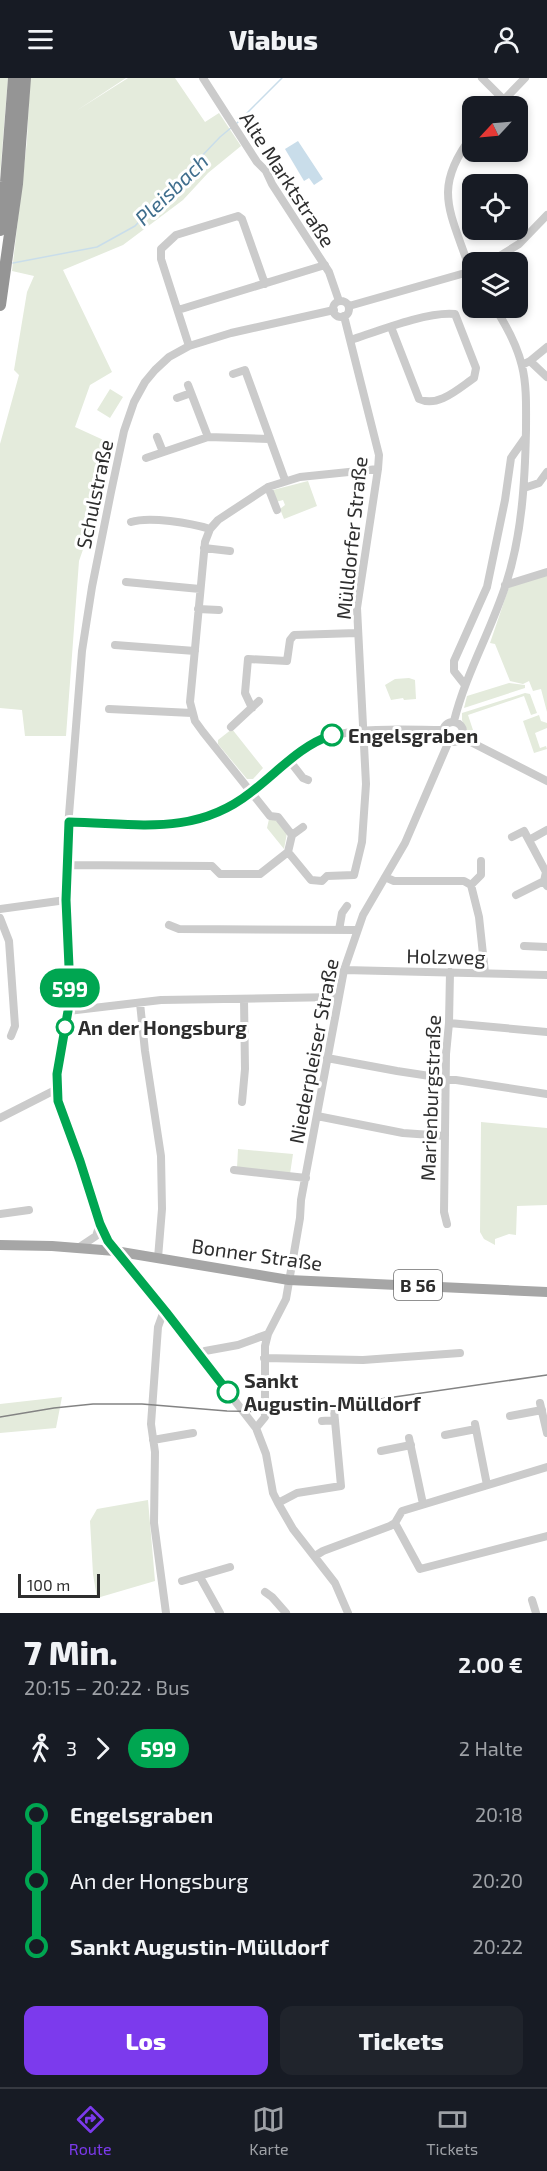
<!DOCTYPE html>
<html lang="de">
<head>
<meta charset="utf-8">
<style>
  body { margin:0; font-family:"Exo 2",sans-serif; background:#20242c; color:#f1f3f6; height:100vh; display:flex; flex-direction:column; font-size:22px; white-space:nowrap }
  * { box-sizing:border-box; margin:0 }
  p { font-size:20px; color:#9ea1a6 }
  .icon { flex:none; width:33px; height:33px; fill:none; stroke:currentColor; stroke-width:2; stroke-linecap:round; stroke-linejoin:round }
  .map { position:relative; height:1535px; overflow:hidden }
  .sheet { display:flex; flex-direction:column; background:#171b24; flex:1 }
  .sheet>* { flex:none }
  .badge { padding:0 12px; border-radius:20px; font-size:21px; line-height:39px }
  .needle { width:39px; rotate:244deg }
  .buttons { position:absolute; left:462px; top:18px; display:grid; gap:12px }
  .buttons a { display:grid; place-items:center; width:66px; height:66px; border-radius:12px; background:#171b24; box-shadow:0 3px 9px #0003; font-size:30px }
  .scale { position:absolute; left:18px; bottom:15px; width:82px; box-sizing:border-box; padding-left:6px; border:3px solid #2e2e2e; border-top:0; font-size:16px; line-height:21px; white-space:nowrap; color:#2e2e2e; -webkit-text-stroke:4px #fff; paint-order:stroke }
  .map>.badge { position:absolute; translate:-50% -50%; box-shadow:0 0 0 3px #fff }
  .legs { display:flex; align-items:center; gap:9px; height:66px; padding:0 24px; font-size:20px }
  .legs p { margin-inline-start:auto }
  .head { display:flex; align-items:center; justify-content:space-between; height:102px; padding:0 24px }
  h1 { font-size:33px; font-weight:800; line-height:45px }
  .cta { display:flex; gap:12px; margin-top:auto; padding:12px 24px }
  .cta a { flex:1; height:69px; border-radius:12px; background:#7c3aed; color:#fff; font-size:24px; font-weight:800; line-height:69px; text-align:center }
  .cta a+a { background:#20242c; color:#f1f3f6 }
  ul { padding:0 24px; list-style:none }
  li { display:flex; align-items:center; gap:21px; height:66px; font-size:22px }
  li i { display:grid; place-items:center; width:9px; height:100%; margin:0 8px; background:currentColor }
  li i::after { content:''; width:15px; height:15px; margin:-8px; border:4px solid; border-radius:50%; background:#171b24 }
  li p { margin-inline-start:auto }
  li:first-child i { background:linear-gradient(#0000 50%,currentColor 0) }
  li:last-child i { background:linear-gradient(currentColor 50%,#0000 0) }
  header { display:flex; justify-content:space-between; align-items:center; height:78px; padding:0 24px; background:#171b24; font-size:27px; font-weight:800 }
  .menu { display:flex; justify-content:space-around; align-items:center; height:84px; border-top:2px solid #363941; background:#171b24; font-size:16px; color:#9ea1a6 }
  .menu a { display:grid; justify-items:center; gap:3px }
  .menu .current { color:#7c3aed }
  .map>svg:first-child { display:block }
  .green { fill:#e4ebdc }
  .water { fill:#c9ddea }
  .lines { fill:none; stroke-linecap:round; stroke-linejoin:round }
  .stream { stroke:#c9ddea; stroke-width:1.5 }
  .minor { stroke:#cbcbcb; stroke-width:8 }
  .major { stroke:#a6a6a6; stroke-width:10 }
  .highway { stroke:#959595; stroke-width:12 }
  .tram { stroke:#838383; stroke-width:1.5 }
  .line-1-casing { stroke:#fff; stroke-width:14 }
  .line-1 { stroke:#00a651; stroke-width:9 }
  .stop-1-dot { fill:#fff; stroke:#00a651; stroke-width:3 }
  .labels { text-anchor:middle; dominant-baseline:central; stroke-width:6; stroke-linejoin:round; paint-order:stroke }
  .shield { fill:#fff; stroke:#6d6d6d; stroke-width:1.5 }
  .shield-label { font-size:18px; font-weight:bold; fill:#2e2e2e }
  .street-label { font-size:20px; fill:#2e2e2e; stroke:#fff }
  .stop-label { font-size:20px; font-weight:bold; fill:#2e2e2e; stroke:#fff; text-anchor:start }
  .water-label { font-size:21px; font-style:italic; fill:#3f6e8d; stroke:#fff }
</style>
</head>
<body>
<header><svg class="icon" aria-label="menu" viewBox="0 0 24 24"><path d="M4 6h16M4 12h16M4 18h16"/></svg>Viabus<svg class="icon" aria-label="person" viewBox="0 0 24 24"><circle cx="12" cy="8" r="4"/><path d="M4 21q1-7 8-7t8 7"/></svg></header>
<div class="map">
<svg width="547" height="1535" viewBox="0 0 547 1535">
  <rect width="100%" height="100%" fill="#fff"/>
  <path class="green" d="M0,0H8L0,98Z
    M30,0H126L76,33L128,0H175L205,44L219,35L241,68L208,95L183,122L123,167L63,192L112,294L90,307L75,349L110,365L106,377L94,440L79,483L66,658H25L22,632L0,630V366L19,297L14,292L27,214L34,198L12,193L27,63Z
    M110,311L123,319L110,340L97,332Z
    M308,403L317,428L284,441L280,431L285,427L283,422L276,424L273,412Z
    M547,496V634L541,611L533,613L529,603L523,606L510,603L495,566L490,565L509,509Z
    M409,600L415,602L416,621L404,622L403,620L391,622L385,607L395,601Z
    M509,605L525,607V610L464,630L467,618Z
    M525,615L530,616L537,635L531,637L524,618L468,637L473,652L467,654L462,642V635Z
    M539,637L541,643L547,645V650L535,655L540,670L546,668L547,671L534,675L523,643Z
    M232,651L263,690L253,701H247L218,666V662Z
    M269,741L276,742L287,755L284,771L267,750Z
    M481,1044L547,1050V1127L517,1128L516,1157L509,1156L495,1161V1167L484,1161L480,1154Z
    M238,1071L293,1076L290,1096L237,1090Z
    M62,1319L56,1350L0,1355V1326Z
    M148,1422L155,1503L97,1520L93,1496L90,1443L97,1431Z"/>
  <path class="water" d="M298,63L323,101L314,107L309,100L304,103L285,71Z"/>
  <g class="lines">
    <path class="stream" d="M236,46L282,0
      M13,185L97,169L135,148L220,59L232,49"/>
    <path class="minor" d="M203,0L257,84L266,93L272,106L329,194L339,223
      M482,0L504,22
      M498,28L525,0
      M490,184L519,166L547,137
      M468,186C449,131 433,109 472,58
      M333 231a8 8 0 1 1 16 0a8 8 0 1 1-16 0Z
      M349,228L465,195
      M178,232L325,187
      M334,232L231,255L189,268L169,279L155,292L145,304L134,324L124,353L111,414L92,509L82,573L65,787L70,911L57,996L58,1023L80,1083L100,1146L108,1163L166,1234L256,1350L266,1376L273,1415L278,1425L293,1451L335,1505L348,1535
      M344,238L379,377L378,391L357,530L366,706L362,764L354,797L327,798L322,803L311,802L288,774L292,757L278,739L270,738L203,654L195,643L190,624L205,464L210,451L218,442L268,409L300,399L378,391
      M351,262C378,253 428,233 455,236L476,290L474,300C458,311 438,330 419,321L391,249
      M189,268L161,181V171L176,157L238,138L242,141L265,206
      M530,283L547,299
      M522,287L530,283L547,269
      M233,296L245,292L285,402
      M188,307L208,359
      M177,320L191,315
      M157,359L163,374
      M146,380L208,359L269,361
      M268,409L277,432
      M524,410L539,405L547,394
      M131,444C149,438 191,445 210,451
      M204,470L230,473
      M126,504L200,511
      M505,507L547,494
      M198,531L219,532
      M115,567L195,573
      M465,607L454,593V583L487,509L505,422L511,380L525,360
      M252,630L245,615L248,581L287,583L290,562L294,557L357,555
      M109,631L192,635
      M454,643C466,595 491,553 506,506C522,457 525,403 526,352C526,331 527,308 522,288C517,267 506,247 495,230
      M443 654a10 10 0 1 1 20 0a10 10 0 1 1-20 0Z
      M231,649L259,623
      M461,659L547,703
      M289,682L303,700L308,702
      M69,744C111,744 159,755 200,742C244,727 265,697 300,672C336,646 400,652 443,652
      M292,757L303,749
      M512,759L524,753L546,794L544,803L547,808
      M529,762L547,752
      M481,783V797L471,807L479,839L485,895
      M65,787L212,788L220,796H260L288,774
      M385,799L394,803H464L471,807
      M516,817L544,803
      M0,831L66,822
      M0,840L9,863L15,948L11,958
      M169,847L179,851L356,852
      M339,852L342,835L347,828
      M524,868L547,869
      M344,892L547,897
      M140,925L145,973L161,1078L162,1131L158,1180
      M68,933L161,922L337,919
      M449,945L547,954
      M327,980L397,993L547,1016
      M242,1024L245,991L244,921
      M317,1038L403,1055L445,1058
      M0,1040L57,1011
      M234,1092L306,1100
      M0,1136L29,1132
      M447,1146L444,1134L446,976L449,945L450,894
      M78,1170L96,1158L100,1146
      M199,1277L205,1273L238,1267L268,1256
      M264,1280L363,1282L460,1275
      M540,1325L547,1355
      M510,1338L542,1332
      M322,1343L335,1342
      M475,1346L487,1407
      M256,1350L265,1339V1268L268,1256L286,1221L300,1140L301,1122L344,892L363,837L405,765L449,663
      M445,1357L476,1351
      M409,1360L423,1426
      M153,1362L193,1355
      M381,1373L411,1367
      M278,1425L297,1415L341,1408L334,1332
      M395,1445L420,1491L547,1458
      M315,1478L323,1473L390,1448L395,1445L402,1433L547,1389
      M200,1499L220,1535
      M182,1503L230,1489
      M265,1514L272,1519L286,1535
      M532,1522L536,1535
      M166,1535L154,1445L155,1374L151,1346L158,1249L162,1238L166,1234"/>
    <path class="major" d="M0,1167L52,1168L115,1173L289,1202L547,1214"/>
    <path class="highway" d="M0,152L6,104L14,0
      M0,227L17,106L25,0"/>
    <path class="tram" d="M0,1339L54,1330L93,1326H142L227,1333L281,1334L325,1329L547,1297"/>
  </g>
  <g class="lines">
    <defs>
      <path id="line-1" d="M228,1314L166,1234L108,1163L100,1146L80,1083L58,1023L57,996L68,933L70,911L66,822L69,744C135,745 194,759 250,715C278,694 299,668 332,657"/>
    </defs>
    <use href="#line-1" class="line-1-casing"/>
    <use href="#line-1" class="line-1"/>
  </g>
  <g class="stop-1-dot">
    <circle cx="332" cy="657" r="10"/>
    <circle cx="65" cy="949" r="8"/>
    <circle cx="228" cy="1314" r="10"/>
  </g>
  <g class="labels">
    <rect class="shield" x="394" y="1192" width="48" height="30" rx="4.5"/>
    <g class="shield-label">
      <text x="418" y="1207">B 56</text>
    </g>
    <g class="street-label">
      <text transform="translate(288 101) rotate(57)">Alte Marktstraße</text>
      <text transform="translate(94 416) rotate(-78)">Schulstraße</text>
      <text transform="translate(351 460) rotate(-84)">Mülldorfer Straße</text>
      <text transform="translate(446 878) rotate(1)">Holzweg</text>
      <text transform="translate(313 973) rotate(-79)">Niederpleiser Straße</text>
      <text transform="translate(430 1020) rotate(-88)">Marienburgstraße</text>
      <text transform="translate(257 1176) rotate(8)">Bonner Straße</text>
    </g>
    <g class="stop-label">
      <text x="348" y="657">Engelsgraben</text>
      <text x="78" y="949">An der Hongsburg</text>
      <text x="244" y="1302">Sankt<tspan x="244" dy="23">Augustin-Mülldorf</tspan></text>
    </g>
    <g class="water-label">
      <text transform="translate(171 111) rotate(-44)">Pleisbach</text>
    </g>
  </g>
</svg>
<div class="buttons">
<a><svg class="needle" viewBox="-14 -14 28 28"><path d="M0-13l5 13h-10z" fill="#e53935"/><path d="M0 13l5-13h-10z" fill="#9ea1a6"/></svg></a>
<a><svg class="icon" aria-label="locate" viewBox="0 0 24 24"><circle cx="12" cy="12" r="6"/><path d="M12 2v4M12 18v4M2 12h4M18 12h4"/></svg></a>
<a><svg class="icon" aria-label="layers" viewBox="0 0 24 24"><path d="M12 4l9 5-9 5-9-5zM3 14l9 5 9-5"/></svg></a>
</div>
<div class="scale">100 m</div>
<b class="badge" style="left:70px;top:910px;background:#00a651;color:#fff">599</b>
</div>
<section class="sheet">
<div class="head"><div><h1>7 Min.</h1><p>20:15 – 20:22 · Bus</p></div><b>2.00 €</b></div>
<div class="legs"><svg class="icon" aria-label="walk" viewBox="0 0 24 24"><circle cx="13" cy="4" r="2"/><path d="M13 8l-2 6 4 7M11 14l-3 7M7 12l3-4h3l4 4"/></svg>3<svg class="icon" aria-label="forward" viewBox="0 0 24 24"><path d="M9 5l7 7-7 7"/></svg><b class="badge" style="background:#00a651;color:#fff">599</b><p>2 Halte</p></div>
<ul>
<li><i style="color:#00a651"></i><b>Engelsgraben</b><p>20:18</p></li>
<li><i style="color:#00a651"></i><span>An der Hongsburg</span><p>20:20</p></li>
<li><i style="color:#00a651"></i><b>Sankt Augustin-Mülldorf</b><p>20:22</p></li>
</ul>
<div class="cta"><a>Los</a><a>Tickets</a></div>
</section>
<nav class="menu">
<a class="current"><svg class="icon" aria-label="directions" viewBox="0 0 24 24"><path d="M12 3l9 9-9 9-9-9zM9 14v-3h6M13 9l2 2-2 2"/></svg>Route</a>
<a><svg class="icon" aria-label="map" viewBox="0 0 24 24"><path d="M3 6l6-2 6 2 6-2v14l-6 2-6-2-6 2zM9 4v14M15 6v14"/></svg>Karte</a>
<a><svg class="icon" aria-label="tickets" viewBox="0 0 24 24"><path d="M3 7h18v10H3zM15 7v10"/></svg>Tickets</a>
</nav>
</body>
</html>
